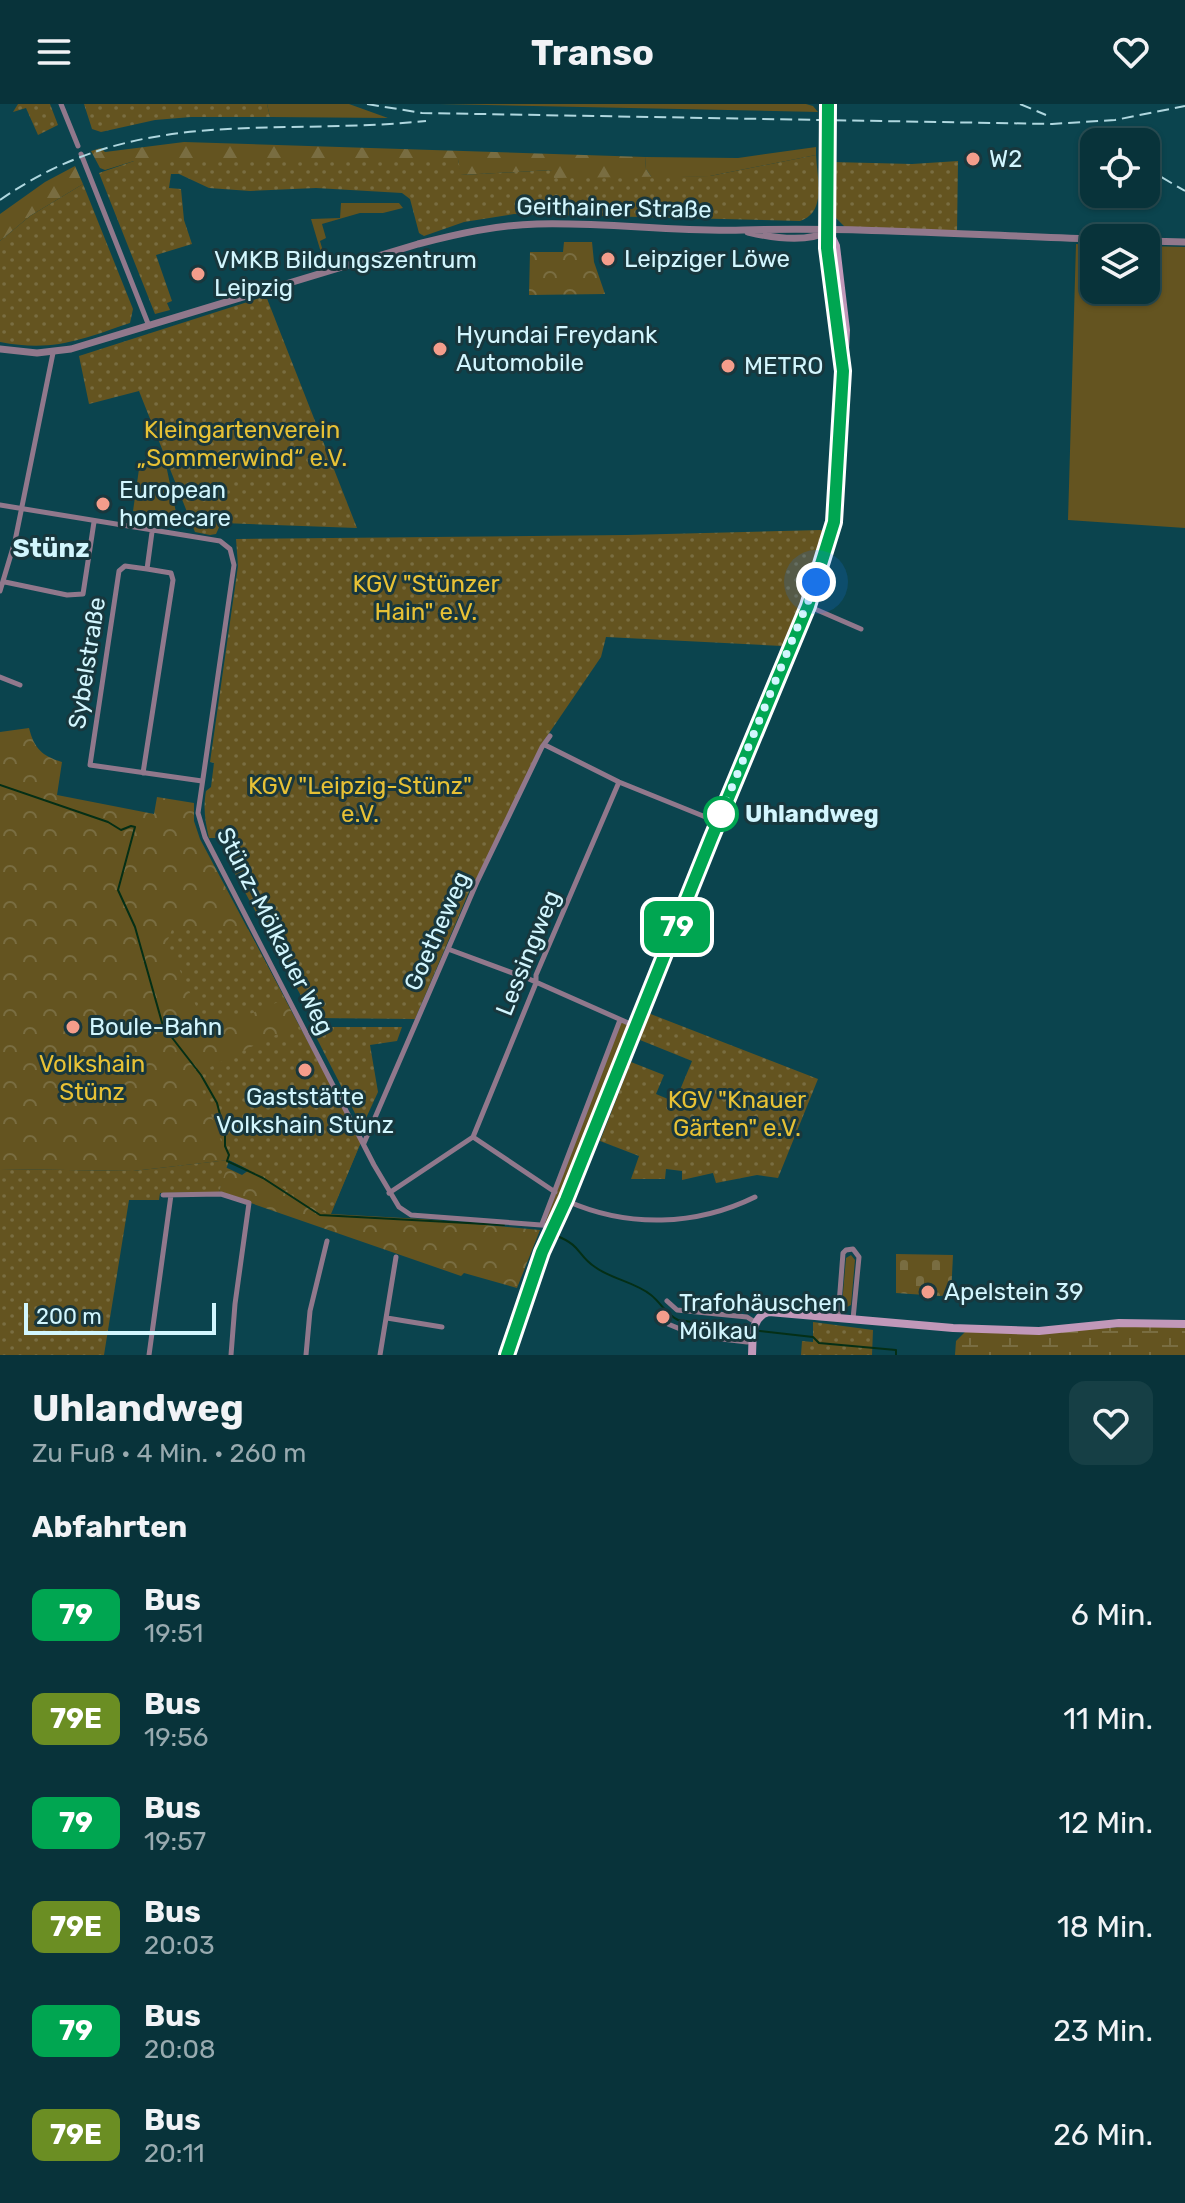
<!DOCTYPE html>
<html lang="de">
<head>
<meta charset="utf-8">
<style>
  body { margin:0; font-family:Rubik,sans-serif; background:#163f45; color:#f1f3f6; height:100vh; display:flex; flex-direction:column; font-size:30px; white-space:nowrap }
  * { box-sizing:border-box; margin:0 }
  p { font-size:26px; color:#98aaaf }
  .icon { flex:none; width:44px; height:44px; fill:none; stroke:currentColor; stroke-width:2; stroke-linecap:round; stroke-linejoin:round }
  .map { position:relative; height:1251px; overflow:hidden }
  .side { display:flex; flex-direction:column; background:#08333a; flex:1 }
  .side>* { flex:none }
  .badge { padding:0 16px; border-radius:12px; font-size:28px; line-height:52px }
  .fabs { position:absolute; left:1080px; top:24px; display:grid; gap:16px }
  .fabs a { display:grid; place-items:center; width:80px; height:80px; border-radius:16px; background:#08333a; box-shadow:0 2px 6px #0004,0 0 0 2px #294e54; font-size:40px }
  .scale { position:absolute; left:24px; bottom:20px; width:192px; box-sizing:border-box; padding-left:8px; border:4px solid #d2f6fe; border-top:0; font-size:22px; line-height:28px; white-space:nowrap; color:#d2f6fe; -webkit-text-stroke:6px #18373d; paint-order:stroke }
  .you { position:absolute; width:40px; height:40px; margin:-20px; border:6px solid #fff; border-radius:50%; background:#1a73e8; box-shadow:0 0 0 12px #1a73e833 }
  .map>.badge { position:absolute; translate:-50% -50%; box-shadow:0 0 0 4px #fff }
  h2 { padding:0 32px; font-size:30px; line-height:72px }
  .round { display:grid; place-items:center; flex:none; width:84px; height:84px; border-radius:16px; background:#163f45 }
  .headline { display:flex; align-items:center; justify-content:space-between; height:136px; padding:0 32px }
  h1 { font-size:38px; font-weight:700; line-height:60px }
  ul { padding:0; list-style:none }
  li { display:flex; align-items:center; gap:24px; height:104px; padding:0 32px }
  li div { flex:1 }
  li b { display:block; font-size:30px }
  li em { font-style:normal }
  li .badge { min-width:88px; font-weight:700; text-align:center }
  header { display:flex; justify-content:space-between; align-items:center; height:104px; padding:0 32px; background:#08333a; font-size:36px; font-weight:700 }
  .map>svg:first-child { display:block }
  .grass { fill:#645420 }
  .forest { fill:url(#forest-firs) }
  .wetland { fill:url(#wetland-marsh) }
  .cemetery { fill:url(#cemetery-stones) }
  .park { fill:url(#park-crowns) }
  .garden { fill:url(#garden-dots) }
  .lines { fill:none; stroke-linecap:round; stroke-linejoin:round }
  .stream { stroke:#042f16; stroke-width:2 }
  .secondary-tunnel { stroke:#295f68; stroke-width:8; stroke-dasharray:8 4; stroke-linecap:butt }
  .minor { stroke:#91788c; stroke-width:5 }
  .tertiary { stroke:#91788c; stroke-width:7 }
  .secondary { stroke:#c198b9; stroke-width:8 }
  .rail { stroke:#afd7df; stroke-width:2; stroke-dasharray:12 6; stroke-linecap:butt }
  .line-casing { stroke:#fff; stroke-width:18 }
  .line { stroke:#00a651; stroke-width:12 }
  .walk { stroke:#d2f6fe; stroke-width:8; stroke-dasharray:0 14.4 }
  .poi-dot { fill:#f49d8b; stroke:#18373d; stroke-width:3 }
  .stop-dot { fill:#fff; stroke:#00a651; stroke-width:4 }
  .labels { text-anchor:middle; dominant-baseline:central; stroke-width:6; stroke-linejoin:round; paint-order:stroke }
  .poi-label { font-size:24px; fill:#d2f6fe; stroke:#18373d; text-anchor:start }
  .street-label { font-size:24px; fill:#d2f6fe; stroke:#18373d }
  .park-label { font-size:24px; fill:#e7c135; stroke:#18373d }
  .stop-label { font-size:24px; font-weight:bold; fill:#d2f6fe; stroke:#18373d; text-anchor:start }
  .neighbourhood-label { font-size:26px; font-weight:bold; fill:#d2f6fe; stroke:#18373d }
</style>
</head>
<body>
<header><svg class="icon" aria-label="menu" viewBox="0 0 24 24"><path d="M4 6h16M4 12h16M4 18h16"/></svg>Transo<svg class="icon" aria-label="heart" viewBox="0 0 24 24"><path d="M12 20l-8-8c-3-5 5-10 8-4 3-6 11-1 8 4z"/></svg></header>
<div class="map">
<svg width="1185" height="1251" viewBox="0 0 1185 1251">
  <defs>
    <pattern id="forest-firs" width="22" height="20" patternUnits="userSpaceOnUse" patternTransform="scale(2)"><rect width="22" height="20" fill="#645420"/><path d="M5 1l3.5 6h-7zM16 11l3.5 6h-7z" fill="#796d41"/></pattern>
    <pattern id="wetland-marsh" width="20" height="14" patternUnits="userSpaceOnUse" patternTransform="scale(2)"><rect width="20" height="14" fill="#645420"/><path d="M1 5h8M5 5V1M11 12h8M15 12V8" fill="none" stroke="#796d41"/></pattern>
    <pattern id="cemetery-stones" width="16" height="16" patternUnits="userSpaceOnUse" patternTransform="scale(2)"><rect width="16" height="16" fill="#645420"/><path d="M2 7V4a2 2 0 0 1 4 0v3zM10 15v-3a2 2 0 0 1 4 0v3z" fill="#796d41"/></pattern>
    <pattern id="park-crowns" width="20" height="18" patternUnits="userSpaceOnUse" patternTransform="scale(2)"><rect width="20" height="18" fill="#645420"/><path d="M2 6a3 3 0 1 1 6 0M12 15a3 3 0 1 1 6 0" fill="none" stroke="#796d41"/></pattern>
    <pattern id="garden-dots" width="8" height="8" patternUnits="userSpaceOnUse" patternTransform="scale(2)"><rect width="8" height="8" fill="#645420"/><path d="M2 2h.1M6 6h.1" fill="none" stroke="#796d41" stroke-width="1.8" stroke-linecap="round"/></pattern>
  </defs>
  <rect width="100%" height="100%" fill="#0b444e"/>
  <path class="grass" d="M267,0H349L388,14L270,13Z
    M439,0H806L813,2L818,8Z
    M816,43V51L710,72L652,74L646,65L645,53L738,54Z
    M341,99H399L403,104L383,109H360L322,120L326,134L320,137L327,161L325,162L311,115L340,114Z
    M1076,140L1094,141V186H1146V142L1185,143V424L1068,416Z
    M140,358L166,361L177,413L133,407Z
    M620,916L636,923L554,1122L542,1120Z
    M851,1151L855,1156L851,1201L845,1204L842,1200L846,1154Z"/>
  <path class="forest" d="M184,38L645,53L646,65L652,74H553L552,66L460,71L458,55L134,57L105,66L100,64L91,47L101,44L105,48Z
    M75,62L83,80L30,112L0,137V110L45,78Z"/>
  <path class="wetland" d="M1154,1222L1185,1224V1251H955L956,1237L965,1228Z"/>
  <path class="cemetery" d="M896,1150L953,1151L951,1191L940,1192L896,1189Z"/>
  <path class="park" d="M564,138H592L594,158L605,190L529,191L530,148H563Z
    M29,624C34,644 42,652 62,658L57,691L154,710L157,693L194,699V717L200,735L361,1038L331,1110L422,1115L540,1126L517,1184L464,1169L461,1172L219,1088L225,1063L242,1071L249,1066L229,1056L133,1067L0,1065V628Z"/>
  <path class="garden" d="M18,0H50L58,21L38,31L26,4L13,8Z
    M84,0H267L270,13H191L155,16L101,28L92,25Z
    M816,51C817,74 827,108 800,117L514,110L464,118L424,132L419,129L410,95L402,89L316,84L250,87L209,84L179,70H171L169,84L181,85L184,116L192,140L156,151L172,197L167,199L170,206L155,210L99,69L134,57L163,54L458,55L461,71L553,66L554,74L710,72Z
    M958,57L957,129L847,125L834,112L833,58L912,60Z
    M83,80L133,205L130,219C80,236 53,248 0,238V137L30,112Z
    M266,192L357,424L221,419L216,430L210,431L195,428L139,287L89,300L79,252Z
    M820,426L826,427L817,458L782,542L606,533L601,553L541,641L477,776H474L415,915L313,914L227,755V734H209C205,717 203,704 206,687L211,683L214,659L210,658L238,462L236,435L627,431Z
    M173,823L248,825L285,895L243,913H201L167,838Z
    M648,909L818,975L778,1074L757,1071L716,1079L713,1069L682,1076V1067L666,1065L665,1075H631L639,1052L600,1037L631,958L664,971L656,990L675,998L692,957L640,936Z
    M298,920L361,1038L330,1111L297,1096L288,1087L261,1070L229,1056L219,1088L160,1089L159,1096H129L104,1251H0V1065L133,1067L228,1056L196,970Z
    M311,923H402L397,937L370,941L378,988L362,1023Z
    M813,1218L873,1226L872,1251H801L802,1237L813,1238Z"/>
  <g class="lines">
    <path class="stream" d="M0,681L108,718L121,726L131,722L135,723L118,786L135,823L163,922L201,971L217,999L225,1030V1042L229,1051L227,1057L263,1074L320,1111L504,1121
      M557,1132C582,1142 577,1151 595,1163C611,1175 635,1178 651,1191C661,1199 666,1210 678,1216L748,1226
      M760,1227L813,1233L819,1239L896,1246V1251"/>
    <path class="secondary-tunnel" d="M828,42V10"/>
    <path class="minor" d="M61,0L78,42
      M81,50L149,222
      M0,401L220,437L230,445L234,461L198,709L205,733L374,1061L399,1103L411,1111L554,1122
      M152,428L147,465L125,462L119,467L90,661L202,677
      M5,478L67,491L83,490L94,418
      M0,487L15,437L53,249
      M808,502L861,525
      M0,573L20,581
      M545,641L619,678L718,718
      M143,669L173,476L171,469L147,465
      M448,845L529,875L635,922
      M473,1033L555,1088
      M364,1039L477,778L542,643L550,632
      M389,1089L473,1033L536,879V871L619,678
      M163,1091L221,1090L249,1099L235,1200L231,1251
      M567,1097C628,1124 696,1122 755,1093
      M542,1120L620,916
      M667,1197L677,1206L747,1213L755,1218
      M838,1213L843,1149L846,1146L853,1145L859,1153L853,1215
      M387,1214L442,1223
      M668,1220L697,1232L747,1238L752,1237
      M149,1251L171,1091
      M306,1251L310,1207L327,1137
      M380,1251L396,1153"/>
    <path class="tertiary" d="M748,128C773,134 807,139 829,127
      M1146,137L1185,138
      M0,245L37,249L71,245L418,140C457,130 496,121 537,120C606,118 674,128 743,126C860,123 977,131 1094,135"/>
    <path class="secondary" d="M828,10V0
      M828,42L827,144L841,247
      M508,1251L542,1148L566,1096L711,735L808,502L833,423L838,382L846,226L836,142L829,127
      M752,1251C753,1235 750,1213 769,1208L953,1224L1039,1227L1119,1219L1185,1220"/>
    <path class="rail" d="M367,0L422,9L1052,20L1115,16L1185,2
      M1020,0L1046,11
      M1146,64L1185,87
      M0,96C138,0 267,33 426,17"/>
  </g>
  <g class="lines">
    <defs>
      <path id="line" d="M507,1251L542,1148L566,1096L711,735L808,502L834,418L843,267L827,144L828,0"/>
    </defs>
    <use href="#line" class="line-casing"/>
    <use href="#line" class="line"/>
    <path class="walk" d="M721,710L816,478"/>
  </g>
  <g class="poi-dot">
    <circle cx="973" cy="55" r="8"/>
    <circle cx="608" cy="155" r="8"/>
    <circle cx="198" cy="170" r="8"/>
    <circle cx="440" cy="245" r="8"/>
    <circle cx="728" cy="262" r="8"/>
    <circle cx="103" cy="400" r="8"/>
    <circle cx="73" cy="923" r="8"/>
    <circle cx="305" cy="966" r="8"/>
    <circle cx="928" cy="1188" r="8"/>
    <circle cx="663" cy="1213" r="8"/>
  </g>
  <circle class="stop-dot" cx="721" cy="710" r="16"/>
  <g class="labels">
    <g class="poi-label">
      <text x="989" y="55">W2</text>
      <text x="624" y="155">Leipziger Löwe</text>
      <text x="214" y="156">VMKB Bildungszentrum<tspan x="214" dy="28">Leipzig</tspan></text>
      <text x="456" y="231">Hyundai Freydank<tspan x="456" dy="28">Automobile</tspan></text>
      <text x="744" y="262">METRO</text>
      <text x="119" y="386">European<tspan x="119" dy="28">homecare</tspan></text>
      <text x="89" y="923">Boule-Bahn</text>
      <text x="305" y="993" text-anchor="middle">Gaststätte<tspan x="305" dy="28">Volkshain Stünz</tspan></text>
      <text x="944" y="1188">Apelstein 39</text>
      <text x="679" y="1199">Trafohäuschen<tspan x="679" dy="28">Mölkau</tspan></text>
    </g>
    <g class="street-label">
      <text transform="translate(614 104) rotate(1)">Geithainer Straße</text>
      <text transform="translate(87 559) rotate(-81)">Sybelstraße</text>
      <text transform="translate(275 827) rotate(63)">Stünz-Mölkauer Weg</text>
      <text transform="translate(437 827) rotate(-66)">Goetheweg</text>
      <text transform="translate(528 849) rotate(-68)">Lessingweg</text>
    </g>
    <g class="park-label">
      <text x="242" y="326">Kleingartenverein<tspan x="242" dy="28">„Sommerwind“ e.V.</tspan></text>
      <text x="426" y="480">KGV "Stünzer<tspan x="426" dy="28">Hain" e.V.</tspan></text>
      <text x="360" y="682">KGV "Leipzig-Stünz"<tspan x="360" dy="28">e.V.</tspan></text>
      <text x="92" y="960">Volkshain<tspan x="92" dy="28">Stünz</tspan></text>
      <text x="737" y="996">KGV "Knauer<tspan x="737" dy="28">Gärten" e.V.</tspan></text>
    </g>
    <g class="stop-label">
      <text x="745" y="710">Uhlandweg</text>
    </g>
    <g class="neighbourhood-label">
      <text x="51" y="444">Stünz</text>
    </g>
  </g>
</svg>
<div class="fabs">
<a><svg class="icon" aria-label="locate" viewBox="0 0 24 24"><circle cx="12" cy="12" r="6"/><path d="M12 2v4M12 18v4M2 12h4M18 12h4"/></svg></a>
<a><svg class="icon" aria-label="layers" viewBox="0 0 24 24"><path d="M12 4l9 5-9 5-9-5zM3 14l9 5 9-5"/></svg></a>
</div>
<div class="scale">200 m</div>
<div class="you" style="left:816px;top:478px"></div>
<b class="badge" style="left:677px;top:823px;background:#00a651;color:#fff">79</b>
</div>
<section class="side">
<div class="headline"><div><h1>Uhlandweg</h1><p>Zu Fuß · 4 Min. · 260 m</p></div><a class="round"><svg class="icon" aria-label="heart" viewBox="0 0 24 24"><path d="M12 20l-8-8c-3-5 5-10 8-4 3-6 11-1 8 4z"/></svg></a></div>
<h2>Abfahrten</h2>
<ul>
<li><span class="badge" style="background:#00a651;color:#fff">79</span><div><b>Bus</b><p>19:51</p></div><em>6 Min.</em></li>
<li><span class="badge" style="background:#6b8e23;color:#fff">79E</span><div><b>Bus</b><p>19:56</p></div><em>11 Min.</em></li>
<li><span class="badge" style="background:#00a651;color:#fff">79</span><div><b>Bus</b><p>19:57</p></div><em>12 Min.</em></li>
<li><span class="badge" style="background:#6b8e23;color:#fff">79E</span><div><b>Bus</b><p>20:03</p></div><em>18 Min.</em></li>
<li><span class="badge" style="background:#00a651;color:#fff">79</span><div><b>Bus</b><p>20:08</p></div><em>23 Min.</em></li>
<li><span class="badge" style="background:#6b8e23;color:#fff">79E</span><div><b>Bus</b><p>20:11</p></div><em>26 Min.</em></li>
</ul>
</section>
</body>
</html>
